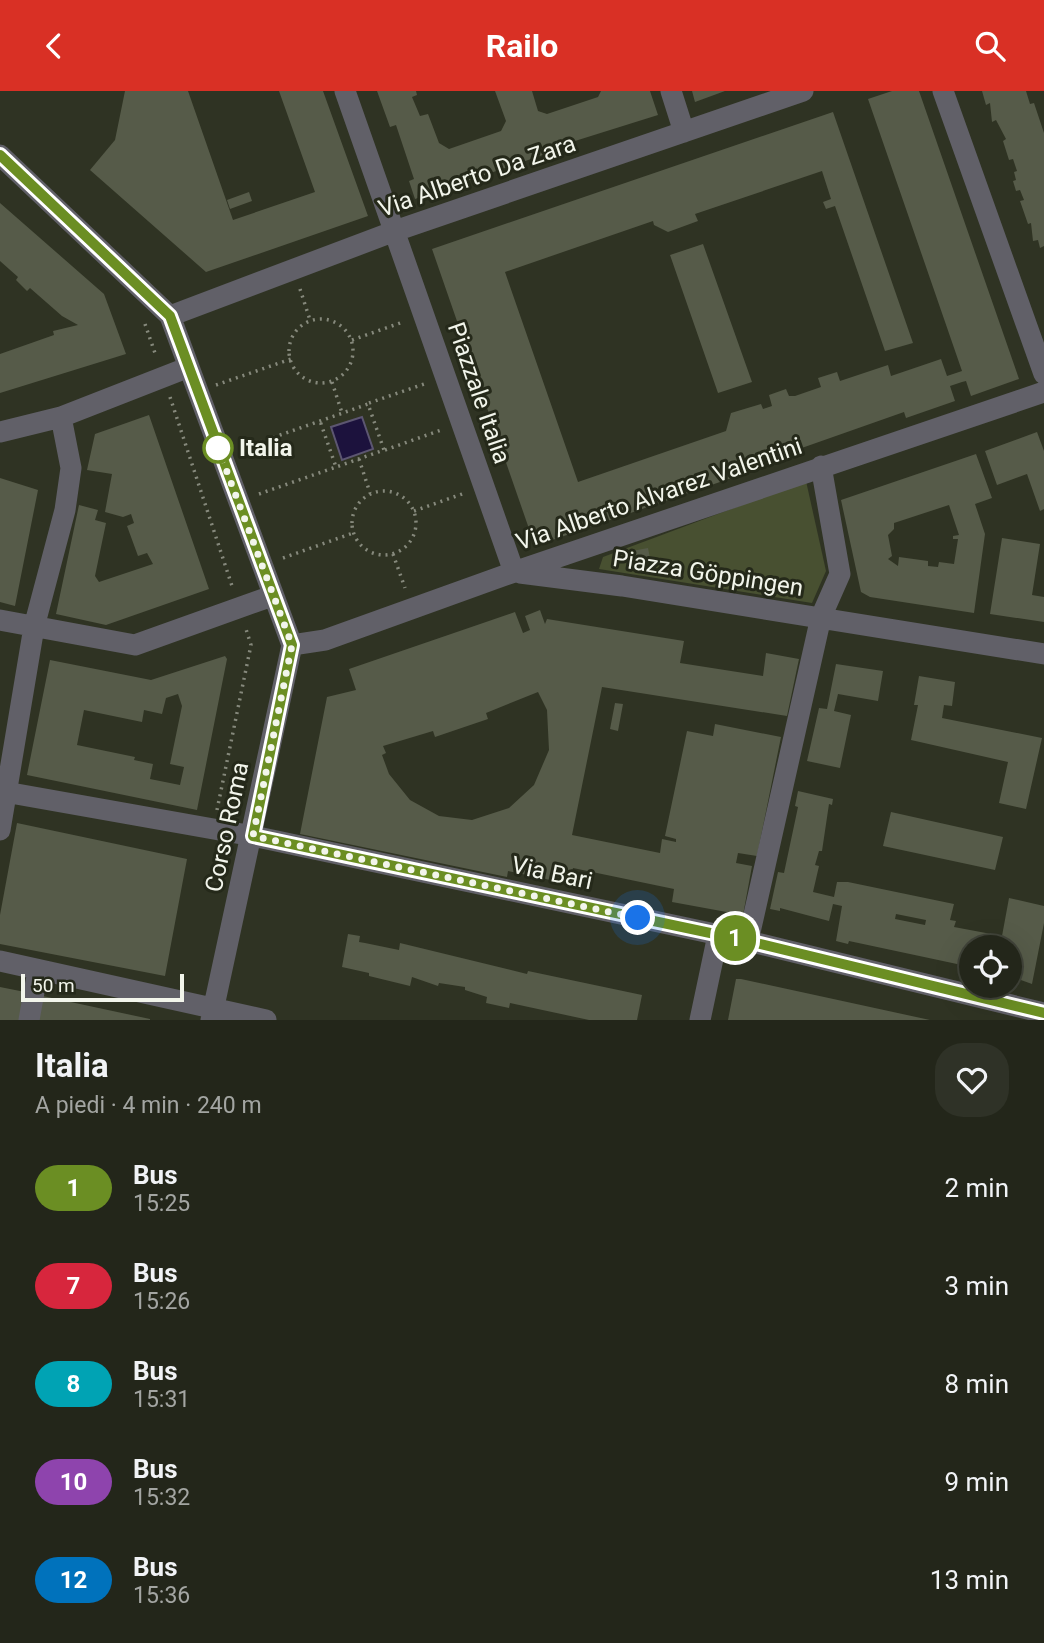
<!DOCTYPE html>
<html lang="it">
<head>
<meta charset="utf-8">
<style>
  body { margin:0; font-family:Roboto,sans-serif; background:#2f3227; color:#f1f3f6; height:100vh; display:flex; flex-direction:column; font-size:26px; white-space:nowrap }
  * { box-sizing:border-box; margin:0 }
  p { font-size:23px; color:#a3a5a2 }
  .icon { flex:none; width:38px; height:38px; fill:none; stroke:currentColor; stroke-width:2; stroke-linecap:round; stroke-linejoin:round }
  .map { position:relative; height:929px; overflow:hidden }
  .drawer { display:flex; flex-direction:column; background:#23261a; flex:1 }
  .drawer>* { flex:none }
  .badge { padding:0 14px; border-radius:23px; font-size:24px; line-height:46px }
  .fabs { position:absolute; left:959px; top:844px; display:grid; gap:14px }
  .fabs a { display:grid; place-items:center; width:63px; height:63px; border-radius:50%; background:#23261a; box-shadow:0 7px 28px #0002,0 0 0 2px #404339; font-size:35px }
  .scale { position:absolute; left:21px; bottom:18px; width:163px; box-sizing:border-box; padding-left:7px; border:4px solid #f2f5eb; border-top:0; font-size:19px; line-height:24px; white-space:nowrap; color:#f2f5eb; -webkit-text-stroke:5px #25291a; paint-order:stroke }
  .you { position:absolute; width:35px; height:35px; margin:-18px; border:5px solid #fff; border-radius:50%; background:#1a73e8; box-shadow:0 0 0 10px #1a73e833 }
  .map>.badge { position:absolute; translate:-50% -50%; box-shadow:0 0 0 4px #fff }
  .round { display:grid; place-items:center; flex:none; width:74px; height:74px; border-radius:28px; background:#2f3227 }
  .summary { display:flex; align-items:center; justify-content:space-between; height:119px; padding:0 35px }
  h1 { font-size:33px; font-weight:700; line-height:52px }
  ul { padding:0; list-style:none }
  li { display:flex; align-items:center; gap:21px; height:98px; padding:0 35px }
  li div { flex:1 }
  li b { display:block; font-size:26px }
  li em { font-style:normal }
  li .badge { min-width:77px; font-weight:700; text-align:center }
  header { display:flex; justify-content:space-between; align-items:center; height:91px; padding:0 35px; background:#d93025; color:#fff; font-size:32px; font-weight:700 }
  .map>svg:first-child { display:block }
  .green { fill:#485031 }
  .water { fill:#1c123d; stroke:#5c5671; stroke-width:2 }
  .building { fill:#565b49; fill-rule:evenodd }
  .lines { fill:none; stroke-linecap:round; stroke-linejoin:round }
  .path { stroke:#86897c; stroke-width:3.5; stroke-dasharray:2 5; stroke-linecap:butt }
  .minor { stroke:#616068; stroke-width:21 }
  .line-casing { stroke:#fff; stroke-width:16 }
  .line { stroke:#6b8e23; stroke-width:10 }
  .walk { stroke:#f2f5eb; stroke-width:7; stroke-dasharray:0 12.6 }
  .stop-dot { fill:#fff; stroke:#6b8e23; stroke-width:3.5 }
  .labels { text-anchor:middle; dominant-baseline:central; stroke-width:6; stroke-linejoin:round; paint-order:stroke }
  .street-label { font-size:24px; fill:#f2f5eb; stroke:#25291a }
  .stop-label { font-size:24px; font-weight:bold; fill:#f2f5eb; stroke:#25291a; text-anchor:start }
</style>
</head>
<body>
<header><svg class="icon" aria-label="back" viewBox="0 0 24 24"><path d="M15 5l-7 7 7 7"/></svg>Railo<svg class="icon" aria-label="search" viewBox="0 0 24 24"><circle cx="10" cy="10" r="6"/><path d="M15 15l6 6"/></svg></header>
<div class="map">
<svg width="1044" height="929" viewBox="0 0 1044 929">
  <rect width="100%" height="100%" fill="#2f3323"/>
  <path class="green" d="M806,390L826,480L812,512L599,478L603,466Z"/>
  <path class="water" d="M362,326L373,358L342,369L331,336Z"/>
  <path class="building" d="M125,0H188L233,129L315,101L279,0H323L368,125L206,181L90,79L115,49Z
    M377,0H416L417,4L412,6L420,25L428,23L439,52L449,58L501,40L506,30L495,0H532L538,20L547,23L598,6L601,0H650L658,24L559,55L560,58L415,108L409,90L414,88L396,34L390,36Z
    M692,0H725L695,11Z
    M892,0H919L1019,288L971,305L966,290L962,291L950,295L955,310L906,327L904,321L779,365L781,370L535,455L432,158L833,21L913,252L885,260L835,115L826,118L823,111L831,108L822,80L695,123L698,130L668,141L654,134L653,130L505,181L578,391L726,340L731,322L761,313L763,318L772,315L769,304L786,298L789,305H795L821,296L818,287L837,281L840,290L888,274L891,285L941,268L947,285L962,280L868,8Z
    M982,0H1026L1030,13L1034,12L1044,42V155L1040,157L1038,149L1033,150L1031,132L1028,133L1020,110L1024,109L1020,99L1016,100L1013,90L1016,89L1014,81L1017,80L1013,68L1009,69L1003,50L1006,48L996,29L992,31L990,12L986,14Z
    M249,101L252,110L230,118L227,109Z
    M0,112L104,203L126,263L0,302V263L54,244L53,240L78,234L62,225L30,197L27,200L16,189L18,186L0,170Z
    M703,153L752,291L718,302L670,164Z
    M149,324L209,498L106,534L56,523L79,414L98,419L95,429L106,432L95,485L99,491L153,473L147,462L138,465L127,435L134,432L131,423L123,426L105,421L112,383L87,379L95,343Z
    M1037,341L1044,360V418L1040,420L1027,383L997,394L985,360Z
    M976,363L992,407L975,413L985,443L974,522L870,506L861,501L841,409ZM949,414L959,444L953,445V448H958L954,473L939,471L938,476L928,475V470L899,466L898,475L888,468L892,465L888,444L894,438V432Z
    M0,387L38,399L15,515L0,511Z
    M1002,447L1040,453L1032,504L1044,506V531L990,523Z
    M648,457L651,472L635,475L632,460Z
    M540,519L545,533L547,528L684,550L680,572L763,585L766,562L799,568L787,625L602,596L572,744L660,762L662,748L676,751V748L665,745L687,640L713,645L715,633L781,646L757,765L738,762L736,772L752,775L743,824L672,811L674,798L573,777L569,793L508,780L507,786L300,743L327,606L356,599L349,578L515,521L523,542L530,539L525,525ZM538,601L547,619L549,659L534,694L509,717L472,729L439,725L410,709L389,683L382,664L386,662L383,655L433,640L435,646L488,628L486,622Z
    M225,565L227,568L197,719L27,684L50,569L151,589ZM178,603L182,615L170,673L184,676L180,694L150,688L153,673L134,669L135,666L77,654L84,619L142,631L144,619L162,623L166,607Z
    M836,573L883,580L878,610L838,603L834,620L851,624L840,677L807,670L819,617L827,618Z
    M919,585L955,591L952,615L944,614L942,627L1042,647L1026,718L999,712L1008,671L911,649L918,614H914Z
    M615,612L623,613L618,640L610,638Z
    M798,700L833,708L832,714L829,713L822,760H819L815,774L819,775L813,801L834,806L837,791H848L954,813L950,829L956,830L954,836L1002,845L1009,807L1044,815V832L1032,893L1010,885V856H971V876L849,850L848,853L836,850L842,815L833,813L829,830L780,817V820L770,818L778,781L784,782L798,716L795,715ZM896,823L926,829L925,834L895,828Z
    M891,721L1003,746L995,779L883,755Z
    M17,732L187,768L165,885L0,853V824Z
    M348,843L360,845L359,851L365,852L399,859L400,852L527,883L528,880L642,904L637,929H589L510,912L509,917L486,912L487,906L465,899V896L439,892L438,895L412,886L410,895L369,885V882L342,876Z
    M736,888H741L930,929H728Z
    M0,896L25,901L20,929H0Z
    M38,904L150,928V929H33Z"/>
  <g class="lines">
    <path class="path" d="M300,198L310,229
      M289 260a32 32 0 1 1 64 0a32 32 0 1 1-64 0Z
      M145,233L156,265
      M352,249L403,231
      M332,291L342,322
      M216,294L291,268
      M170,306L233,498
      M369,312L427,292
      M240,358C283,343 326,328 368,313L384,359L336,376L320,330
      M385,359L444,338
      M359,368L370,402
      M352 432a32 32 0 1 1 64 0a32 32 0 1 1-64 0Z
      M259,403L336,376
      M414,420L465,402
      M393,463L405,497
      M283,467L353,442
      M217,719L251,554L245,535"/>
    <path class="minor" d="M345,0L514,481
      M671,0L684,41
      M943,0L1044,283
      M0,64L170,225L292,554
      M170,225L395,140L803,0
      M0,341L61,326L189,276
      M520,482L622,495L1044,563
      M0,529L135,554L272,505
      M292,554L325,549L514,481L1044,301
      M0,700L253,745L748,850L1044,922
      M0,739L34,536L65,419L71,377L61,326
      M748,850L821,526L840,483L821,375
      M0,870L266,929
      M29,929L38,879
      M211,929L292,554
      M700,929L718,844"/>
  </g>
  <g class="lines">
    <defs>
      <path id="line" d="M0,64L170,225L292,554L253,745L748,850L1044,922"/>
    </defs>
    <use href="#line" class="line-casing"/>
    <use href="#line" class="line"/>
    <path class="walk" d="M218,357L292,554L253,745L638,827"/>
  </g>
  <circle class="stop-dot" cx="218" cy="357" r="14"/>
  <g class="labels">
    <g class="street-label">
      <text transform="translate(477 85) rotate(-19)">Via Alberto Da Zara</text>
      <text transform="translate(479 302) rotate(71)">Piazzale Italia</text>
      <text transform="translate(659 403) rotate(-19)">Via Alberto Alvarez Valentini</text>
      <text transform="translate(708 482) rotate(9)">Piazza Göppingen</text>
      <text transform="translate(227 736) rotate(-78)">Corso Roma</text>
      <text transform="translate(552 782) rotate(12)">Via Bari</text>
    </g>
    <g class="stop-label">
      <text x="239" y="357">Italia</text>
    </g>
  </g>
</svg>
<div class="fabs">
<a><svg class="icon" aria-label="locate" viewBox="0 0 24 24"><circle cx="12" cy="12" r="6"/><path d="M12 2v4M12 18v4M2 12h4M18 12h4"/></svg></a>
</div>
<div class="scale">50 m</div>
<div class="you" style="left:638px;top:827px"></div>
<b class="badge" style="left:735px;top:847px;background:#6b8e23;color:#fff">1</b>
</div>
<section class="drawer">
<div class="summary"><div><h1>Italia</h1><p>A piedi · 4 min · 240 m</p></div><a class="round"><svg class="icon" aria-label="heart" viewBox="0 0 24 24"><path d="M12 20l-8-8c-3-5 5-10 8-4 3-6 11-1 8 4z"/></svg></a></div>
<ul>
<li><span class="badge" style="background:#6b8e23;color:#fff">1</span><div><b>Bus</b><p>15:25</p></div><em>2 min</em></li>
<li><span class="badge" style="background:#d7263d;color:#fff">7</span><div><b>Bus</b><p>15:26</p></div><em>3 min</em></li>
<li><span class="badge" style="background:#00a3b4;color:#fff">8</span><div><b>Bus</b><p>15:31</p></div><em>8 min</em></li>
<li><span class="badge" style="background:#8e44ad;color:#fff">10</span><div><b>Bus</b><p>15:32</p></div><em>9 min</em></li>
<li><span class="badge" style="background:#0072bc;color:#fff">12</span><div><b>Bus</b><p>15:36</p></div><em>13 min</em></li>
</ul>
</section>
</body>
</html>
